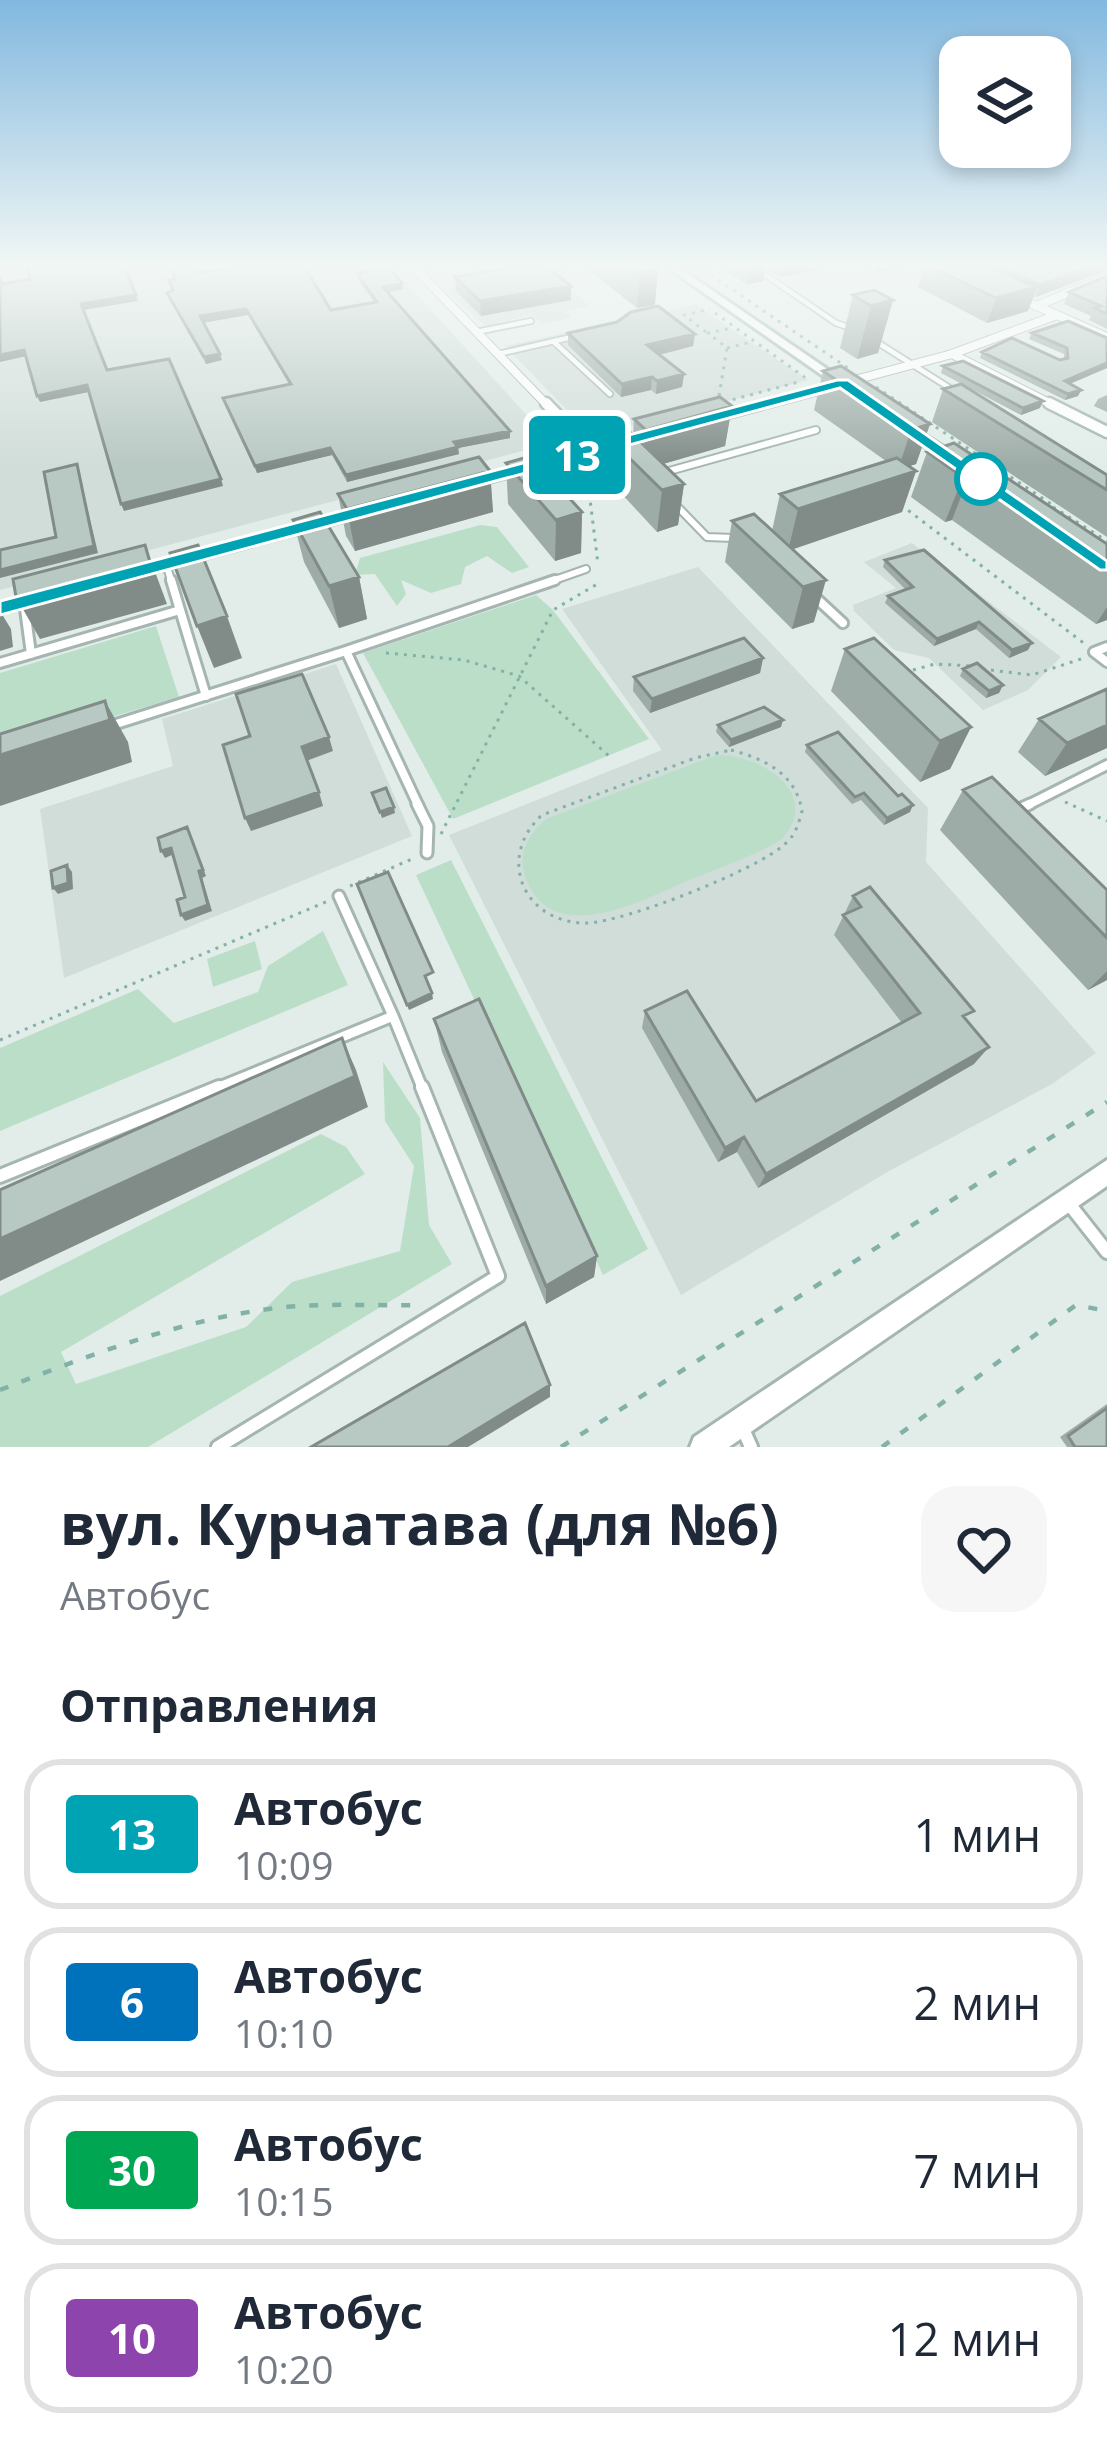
<!DOCTYPE html>
<html lang="ru">
<head>
<meta charset="utf-8">
<style>
  body { margin:0; font-family:"Open Sans",sans-serif; background:#f6f6f7; color:#1f2937; height:100vh; display:flex; flex-direction:column; font-size:45px; white-space:nowrap }
  * { box-sizing:border-box; margin:0 }
  p { font-size:39px; color:#747a83 }
  .icon { flex:none; width:66px; height:66px; fill:none; stroke:currentColor; stroke-width:2; stroke-linecap:round; stroke-linejoin:round }
  .map { position:relative; height:1447px; overflow:hidden }
  .drawer { display:flex; flex-direction:column; background:#fff; flex:1 }
  .drawer>* { flex:none }
  .badge { padding:0 24px; border-radius:9px; font-size:42px; line-height:78px }
  .controls { position:absolute; left:939px; top:36px; display:grid; gap:24px }
  .controls a { display:grid; place-items:center; width:132px; height:132px; border-radius:24px; background:#fff; box-shadow:0 6px 18px #0003; font-size:60px }
  .map>.badge { position:absolute; translate:-50% -50%; box-shadow:0 0 0 6px #fff }
  h2 { padding:0 60px; font-size:45px; line-height:108px }
  .round { display:grid; place-items:center; flex:none; width:126px; height:126px; border-radius:36px; background:#f6f6f7 }
  .summary { display:flex; align-items:center; justify-content:space-between; height:204px; padding:0 60px }
  h1 { font-size:57px; font-weight:700; line-height:90px }
  ul { padding:0; list-style:none }
  li { display:flex; align-items:center; gap:36px; height:150px; margin:0 24px 18px; padding:0 36px; border:6px solid #e0e1e3; border-radius:36px }
  li div { flex:1 }
  li b { display:block; font-size:45px }
  li em { font-style:normal }
  li .badge { min-width:132px; font-weight:700; text-align:center }
  .map>svg:first-child { display:block }
  .built { fill:#d1ddd9 }
  .green { fill:#bbdec9 }
  .lines { fill:none; stroke-linecap:round; stroke-linejoin:round }
  .service-far4-casing { stroke:#a5b5b1; stroke-width:8 }
  .service-far3-casing { stroke:#a5b5b1; stroke-width:10 }
  .service-far2-casing { stroke:#a5b5b1; stroke-width:14 }
  .service-far1-casing { stroke:#a5b5b1; stroke-width:15 }
  .service-casing { stroke:#a5b5b1; stroke-width:18 }
  .minor-far1-casing { stroke:#a5b5b1; stroke-width:10 }
  .minor-casing { stroke:#a5b5b1; stroke-width:15 }
  .tertiary-casing { stroke:#a5b5b1; stroke-width:6 }
  .secondary-casing { stroke:#a0b9b3; stroke-width:6 }
  .path-far1 { stroke:#82b1a8; stroke-width:3; stroke-dasharray:3 6; stroke-linecap:butt }
  .path { stroke:#82b1a8; stroke-width:4.5; stroke-dasharray:9 14; stroke-linecap:butt }
  .service-far4 { stroke:#fff; stroke-width:4.5 }
  .service-far3 { stroke:#fff; stroke-width:6 }
  .service-far2 { stroke:#fff; stroke-width:8 }
  .service-far1 { stroke:#fff; stroke-width:9 }
  .service { stroke:#fff; stroke-width:12 }
  .minor-far1 { stroke:#fff; stroke-width:8 }
  .minor { stroke:#fff; stroke-width:10 }
  .tertiary { fill:#fff; fill-rule:evenodd }
  .secondary { fill:#fff; fill-rule:evenodd }
  .wall { fill:#9eaca8 }
  .shaded-wall { fill:#818c88 }
  .building { fill:#b8c8c3; stroke:#818c88; stroke-width:3 }
  .line { fill:#00a3b4; stroke:#fff; stroke-width:3 }
  .stop-dot { fill:#fff; stroke:#00a3b4; stroke-width:6 }
</style>
</head>
<body>
<div class="map">
<svg width="1107" height="1447" viewBox="0 0 1107 1447">
  <rect width="100%" height="100%" fill="#e2ede9"/>
  <path class="built" d="M0,265H390L552,443L0,590Z
    M560,267L570,274L560,277L589,306L565,311L571,318L542,324L532,315L485,326L446,289Z
    M696,305L808,380L592,436L505,346Z
    M912,543L1061,657L1028,690L983,710L929,658L894,650L854,611L853,605L896,588L864,562Z
    M698,567L928,808L926,862L1096,1053L1052,1084L889,1171L681,1295L449,835L662,750L562,609Z
    M336,664L412,836L64,978L40,809L173,766L162,719Z"/>
  <path class="green" d="M480,525L497,527L529,567L512,573L487,556L465,567L461,584L431,593L401,580L406,594L397,606L375,574L355,575L360,558Z
    M536,595L553,610L649,739L453,819L363,653Z
    M156,626L179,697L0,750V673Z
    M717,755C761,754 824,794 781,840C751,857 718,868 687,881C641,901 550,950 525,876C517,853 529,834 546,819Z
    M451,860L648,1249L603,1275L416,875Z
    M323,931L348,985L0,1131V1048L138,989L174,1023L258,992L268,966Z
    M255,941L262,969L213,987L207,959Z
    M383,1062L420,1118L429,1225L452,1264L148,1447H0V1296L321,1134L346,1147L365,1174L61,1352L76,1384L246,1327L292,1282L400,1251L414,1166L385,1121Z"/>
  <g class="lines">
    <defs>
      <path id="service-far4" d="M751,265L836,323L854,329
        M476,332L531,321
        M872,339L956,392
        M554,342L610,394
        M498,354L572,337"/>
      <path id="service-far3" d="M662,473L816,430
        M674,503L707,537L734,538
        M166,564L172,583
        M546,583L586,569"/>
      <path id="service-far2" d="M816,598L843,623
        M25,609L31,654
        M180,610L206,696
        M1107,647L1094,652L1107,662
        M0,663L180,610L171,580
        M113,725L346,651
        M419,807L346,651L555,580
        M1024,807L1107,765"/>
      <path id="service-far1" d="M417,804L428,826L427,853
        M1017,810L1030,804
        M393,1016L423,1090
        M212,1090L393,1016L339,896"/>
      <path id="service" d="M0,1176L219,1087
        M1070,1205L1107,1252
        M742,1427L751,1447
        M218,1447L498,1276L422,1087"/>
      <path id="minor-far1" d="M412,265L548,406
        M1014,296L1107,337
        M1036,306L1107,277
        M952,354L1055,406
        M847,382L952,354L1057,315"/>
      <path id="minor" d="M546,403L592,451
        M1049,403L1107,432"/>
      <path id="tertiary" d="M840,381L844,382V386L714,421L708,418Z
        M625,438L629,440V444L470,487L464,483L466,480Z
        M364,507L370,511L369,514L134,577L127,573L129,570Z
        M40,593L45,595L47,598L45,601L0,613V603Z
        M1107,1160V1186L729,1447H690L694,1437Z"/>
      <path id="secondary" d="M664,265H675L849,384L839,387Z
        M906,423L962,459V465H952L902,430L900,427Z"/>
    </defs>
    <use href="#service-far4" class="service-far4-casing"/>
    <use href="#service-far3" class="service-far3-casing"/>
    <use href="#service-far2" class="service-far2-casing"/>
    <use href="#service-far1" class="service-far1-casing"/>
    <use href="#service" class="service-casing"/>
    <use href="#minor-far1" class="minor-far1-casing"/>
    <use href="#minor" class="minor-casing"/>
    <use href="#tertiary" class="tertiary-casing"/>
    <use href="#secondary" class="secondary-casing"/>
    <path class="path-far1" d="M696,265L848,368
      M715,313L810,381
      M706,332L684,315L710,309
      M727,348L751,342
      M876,387L1054,506
      M719,396L727,348L708,333L732,328
      M724,402L802,381
      M586,467L598,564
      M901,505L1085,644
      M1053,507L1107,541
      M386,653L464,660L519,676L609,756
      M982,669L1032,675L1081,659
      M913,670L935,664L973,666
      M731,750C765,759 796,774 802,811C799,823 795,836 785,844C757,870 625,922 587,923C524,924 495,858 542,815L695,758Z
      M1065,802L1107,821
      M441,834L553,610L599,583
      M350,886L412,859
      M0,1040L328,901"/>
    <path class="path" d="M0,1390C93,1354 187,1317 286,1307C330,1303 374,1306 417,1305
      M561,1447L1107,1102
      M882,1447L1076,1305L1107,1311"/>
    <use href="#service-far4" class="service-far4"/>
    <use href="#service-far3" class="service-far3"/>
    <use href="#service-far2" class="service-far2"/>
    <use href="#service-far1" class="service-far1"/>
    <use href="#service" class="service"/>
    <use href="#minor-far1" class="minor-far1"/>
    <use href="#minor" class="minor"/>
    <use href="#tertiary" class="tertiary"/>
    <use href="#secondary" class="secondary"/>
  </g>
  <path class="wall" d="M230,265H303L331,310L374,302L358,280L357,274L403,289L387,292L510,431V438L458,448L459,454L347,482L332,455L257,473L223,398L289,384L248,315L203,322L222,360L206,364L167,293L172,290L175,279L232,268Z
    M582,265H652L655,305L637,308Z
    M715,265H821L820,269L781,277L765,268L763,281L747,284Z
    M865,265H912L877,272Z
    M924,265H1107V270L1036,297L1034,296L1028,311L987,323L918,287Z
    M1107,276V329L1089,320L1091,316L1064,304L1069,292Z
    M455,277L571,300L481,316L456,291Z
    M853,295L893,300L878,353L857,359L840,348Z
    M568,333L695,334L693,346L659,355L684,374L682,387L656,394L651,390L621,397L568,345Z
    M1032,333L1107,368L1070,384L1081,390L1078,396L1065,400L980,358L982,352L1064,359V354L1029,339Z
    M943,366L1040,408L1021,415L941,373Z
    M823,371L930,424L916,464L909,466L916,471L902,512L792,549L814,622L792,629L725,562L732,521L772,531L780,494L886,461L814,410Z
    M943,389L1107,475V537L932,422Z
    M1107,395V412L1094,406L1098,399Z
    M732,406L725,446L663,464L684,484L678,525L657,532L606,477L608,437L633,436L634,419Z
    M927,452L1107,544V620L1096,624L952,520L945,522L911,497Z
    M506,463L582,512L581,553L555,561L508,504Z
    M490,471L493,512L355,551L346,536L338,494Z
    M293,520L359,577L367,619L339,628L304,562Z
    M885,560L1028,650L1009,658L976,629L934,646L885,603L888,596L905,589L883,567Z
    M845,649L971,727L950,769L920,782L831,691Z
    M763,658L760,673L650,713L633,691L634,677Z
    M963,669L1003,685L999,693L986,698L960,676Z
    M1107,689V748L1045,776L1018,752L1039,719Z
    M718,725L781,727L729,747L716,732Z
    M807,745L898,796L910,812L884,825L861,800L852,804L805,752Z
    M963,790L1107,890V980L1088,990L940,830Z
    M853,896L967,1020L974,1064L758,1188L737,1152L718,1162L642,1028L645,1011L756,1101L902,1023L834,935Z
    M434,1019L597,1256L594,1277L546,1304L442,1052Z
    M1107,1404V1447H1067L1060,1437Z"/>
  <path class="shaded-wall" d="M484,265H508L485,269Z
    M750,265H765L763,281L747,284Z
    M784,265H821L820,269L781,277Z
    M879,265H912L877,272Z
    M1096,265H1107V270L1036,297L1041,285Z
    M658,269L655,305L637,308L640,273Z
    M402,283L403,289L384,293L383,287Z
    M571,286V300L481,316L480,301Z
    M1037,287L1028,311L987,323L996,298Z
    M136,295L138,301L83,310L81,304Z
    M893,300L878,353L857,359L871,306Z
    M246,309L248,315L202,323L200,316Z
    M695,334L693,346L646,358L647,345Z
    M24,350L27,356L0,362V355Z
    M220,354L222,360L206,364L204,357Z
    M1107,363V368L1062,387L1065,381Z
    M684,374L682,387L656,394L657,381Z
    M652,377L651,390L621,397L622,384Z
    M87,385L89,392L40,402L37,396Z
    M1081,390L1078,396L1065,400L1068,394Z
    M1043,401L1040,408L1021,415L1023,408Z
    M732,406L725,446L642,470L646,430Z
    M930,424L916,464L898,470L911,430Z
    M510,431V438L458,448L459,454L347,482L346,475L454,442Z
    M330,448L332,455L257,473L255,466Z
    M77,464L98,553L0,578V570L94,546Z
    M490,471L493,512L355,551L347,509Z
    M916,471L902,512L788,551L798,509Z
    M970,474L952,520L945,522L963,477Z
    M221,479L223,486L124,511L121,504Z
    M684,484L678,525L657,532L662,490Z
    M582,512L581,553L555,561L556,520Z
    M145,545L167,604L40,639L16,597Z
    M359,577L367,619L339,628L329,586Z
    M826,580L814,622L792,629L803,587Z
    M1107,607V620L1096,624Z
    M0,611L11,629L13,647L0,651Z
    M227,616L242,658L214,668L197,626Z
    M979,622L976,629L934,646L937,639Z
    M1032,643L1028,650L1009,658L1012,650Z
    M763,658L760,673L650,713L652,699Z
    M1003,685L999,693L986,698L989,691Z
    M105,701L128,742L132,762L0,806V755Z
    M783,720L781,727L729,747L731,740Z
    M1107,725V748L1045,776L1067,743Z
    M971,727L950,769L920,782L940,741Z
    M329,737L333,751L306,761L302,747Z
    M319,792L323,806L251,831L245,818Z
    M913,805L910,812L884,825L887,818Z
    M394,807L395,813L382,818L380,812Z
    M187,827L206,876L202,878L212,911L185,921L181,915L208,905Z
    M171,848L174,854L165,858L161,851Z
    M67,865L72,872L73,889L58,894L53,888Z
    M1107,971V980L1088,990Z
    M432,993L433,999L409,1010L407,1005Z
    M342,1038L356,1070L368,1107L0,1281V1239Z
    M989,1047L974,1064L758,1188L766,1174Z
    M744,1137L737,1152L718,1162L725,1148Z
    M597,1256L594,1277L546,1304V1286Z
    M550,1385V1397L468,1447H448Z"/>
  <path class="building" d="M27,265H124L136,295L81,304L107,370L169,359L221,479L121,504L87,385L37,396L24,350L0,355V277L1,284L30,279Z
    M170,265H194L197,273L233,267L232,265H303L331,310L377,302L357,274L388,266L402,283L383,287L510,431L454,442L458,447L346,475L330,448L255,466L223,398L291,384L246,309L200,316L220,354L204,357L167,293L173,290L169,280L175,279Z
    M523,265H545L571,286L480,301L455,277Z
    M629,265H652L658,269L640,273Z
    M927,265H985L1037,287L996,298Z
    M993,265H1096L1041,285Z
    M1107,276V314L1095,308L1101,306L1069,292Z
    M874,290L893,300L871,306L853,295Z
    M658,306L695,334L647,345L684,374L657,381L652,377L622,384L568,333L617,322L631,312Z
    M1068,321L1107,338V363L1065,381L1081,390L1068,394L982,352L1012,338L1060,360L1068,358L1067,348L1032,333Z
    M963,361L1043,401L1023,408L943,366Z
    M841,366L930,424L911,430L823,371Z
    M961,384L1107,475V490L943,389Z
    M720,397L732,406L646,430L634,419Z
    M629,431L684,484L662,490L608,437Z
    M954,443L1107,544V566L970,474L963,477L927,452Z
    M531,456L582,512L556,520L506,463Z
    M479,457L490,471L347,509L338,494Z
    M897,458L916,471L798,509L780,494Z
    M77,464L94,546L0,570V550L56,537L44,472Z
    M320,512L359,577L329,586L293,520Z
    M754,514L826,580L803,587L732,521Z
    M145,545L150,562L16,597L13,579Z
    M198,545L227,616L197,626L170,553Z
    M924,550L1032,643L1012,650L979,622L937,639L888,596L913,587L885,560Z
    M744,638L763,658L652,699L634,677Z
    M874,638L971,727L940,741L845,649Z
    M977,663L1003,685L989,691L963,669Z
    M302,674L329,737L302,747L319,792L245,818L223,745L250,736L236,694Z
    M1107,689V725L1067,743L1039,719Z
    M105,701L110,720L0,755V734Z
    M764,707L783,720L731,740L718,725Z
    M838,732L898,796L902,794L913,805L887,818L864,793L855,797L807,745Z
    M992,777L1107,890V938L963,790Z
    M386,788L394,807L380,812L372,793Z
    M187,827L203,870L199,871L208,905L181,915L177,900L185,897L171,848L161,851L158,838Z
    M67,865L68,883L53,888L51,871Z
    M388,872L433,972L425,976L432,993L407,1005L357,884Z
    M870,887L974,1011L963,1016L989,1047L766,1174L744,1137L725,1148L645,1011L687,991L756,1101L920,1013L843,915L861,907L853,896Z
    M479,999L597,1256L546,1286L434,1019Z
    M342,1038L355,1076L0,1239V1190Z
    M525,1323L550,1385L448,1447H311Z
    M1107,1408V1447H1075L1068,1436Z"/>
  <linearGradient id="sky" x2="0" y2="1"><stop stop-color="#82b8df"/><stop offset="0.57" stop-color="#f2f7f5"/><stop offset="1" stop-color="#f2f7f5" stop-opacity="0"/></linearGradient>
  <rect width="1107" height="467" fill="url(#sky)"/>
  <path class="line" d="M837,380H848L1107,561V570H1100L840,388L0,615V601Z"/>
  <circle class="stop-dot" cx="981" cy="479" r="24"/>
</svg>
<div class="controls">
<a><svg class="icon" aria-label="layers" viewBox="0 0 24 24"><path d="M12 4l9 5-9 5-9-5zM3 14l9 5 9-5"/></svg></a>
</div>
<b class="badge" style="left:577px;top:455px;background:#00a3b4;color:#fff">13</b>
</div>
<section class="drawer">
<div class="summary"><div><h1>вул. Курчатава (для №6)</h1><p>Автобус</p></div><a class="round"><svg class="icon" aria-label="heart" viewBox="0 0 24 24"><path d="M12 20l-8-8c-3-5 5-10 8-4 3-6 11-1 8 4z"/></svg></a></div>
<h2>Отправления</h2>
<ul>
<li><span class="badge" style="background:#00a3b4;color:#fff">13</span><div><b>Автобус</b><p>10:09</p></div><em>1 мин</em></li>
<li><span class="badge" style="background:#0072bc;color:#fff">6</span><div><b>Автобус</b><p>10:10</p></div><em>2 мин</em></li>
<li><span class="badge" style="background:#00a651;color:#fff">30</span><div><b>Автобус</b><p>10:15</p></div><em>7 мин</em></li>
<li><span class="badge" style="background:#8e44ad;color:#fff">10</span><div><b>Автобус</b><p>10:20</p></div><em>12 мин</em></li>
</ul>
</section>
</body>
</html>
